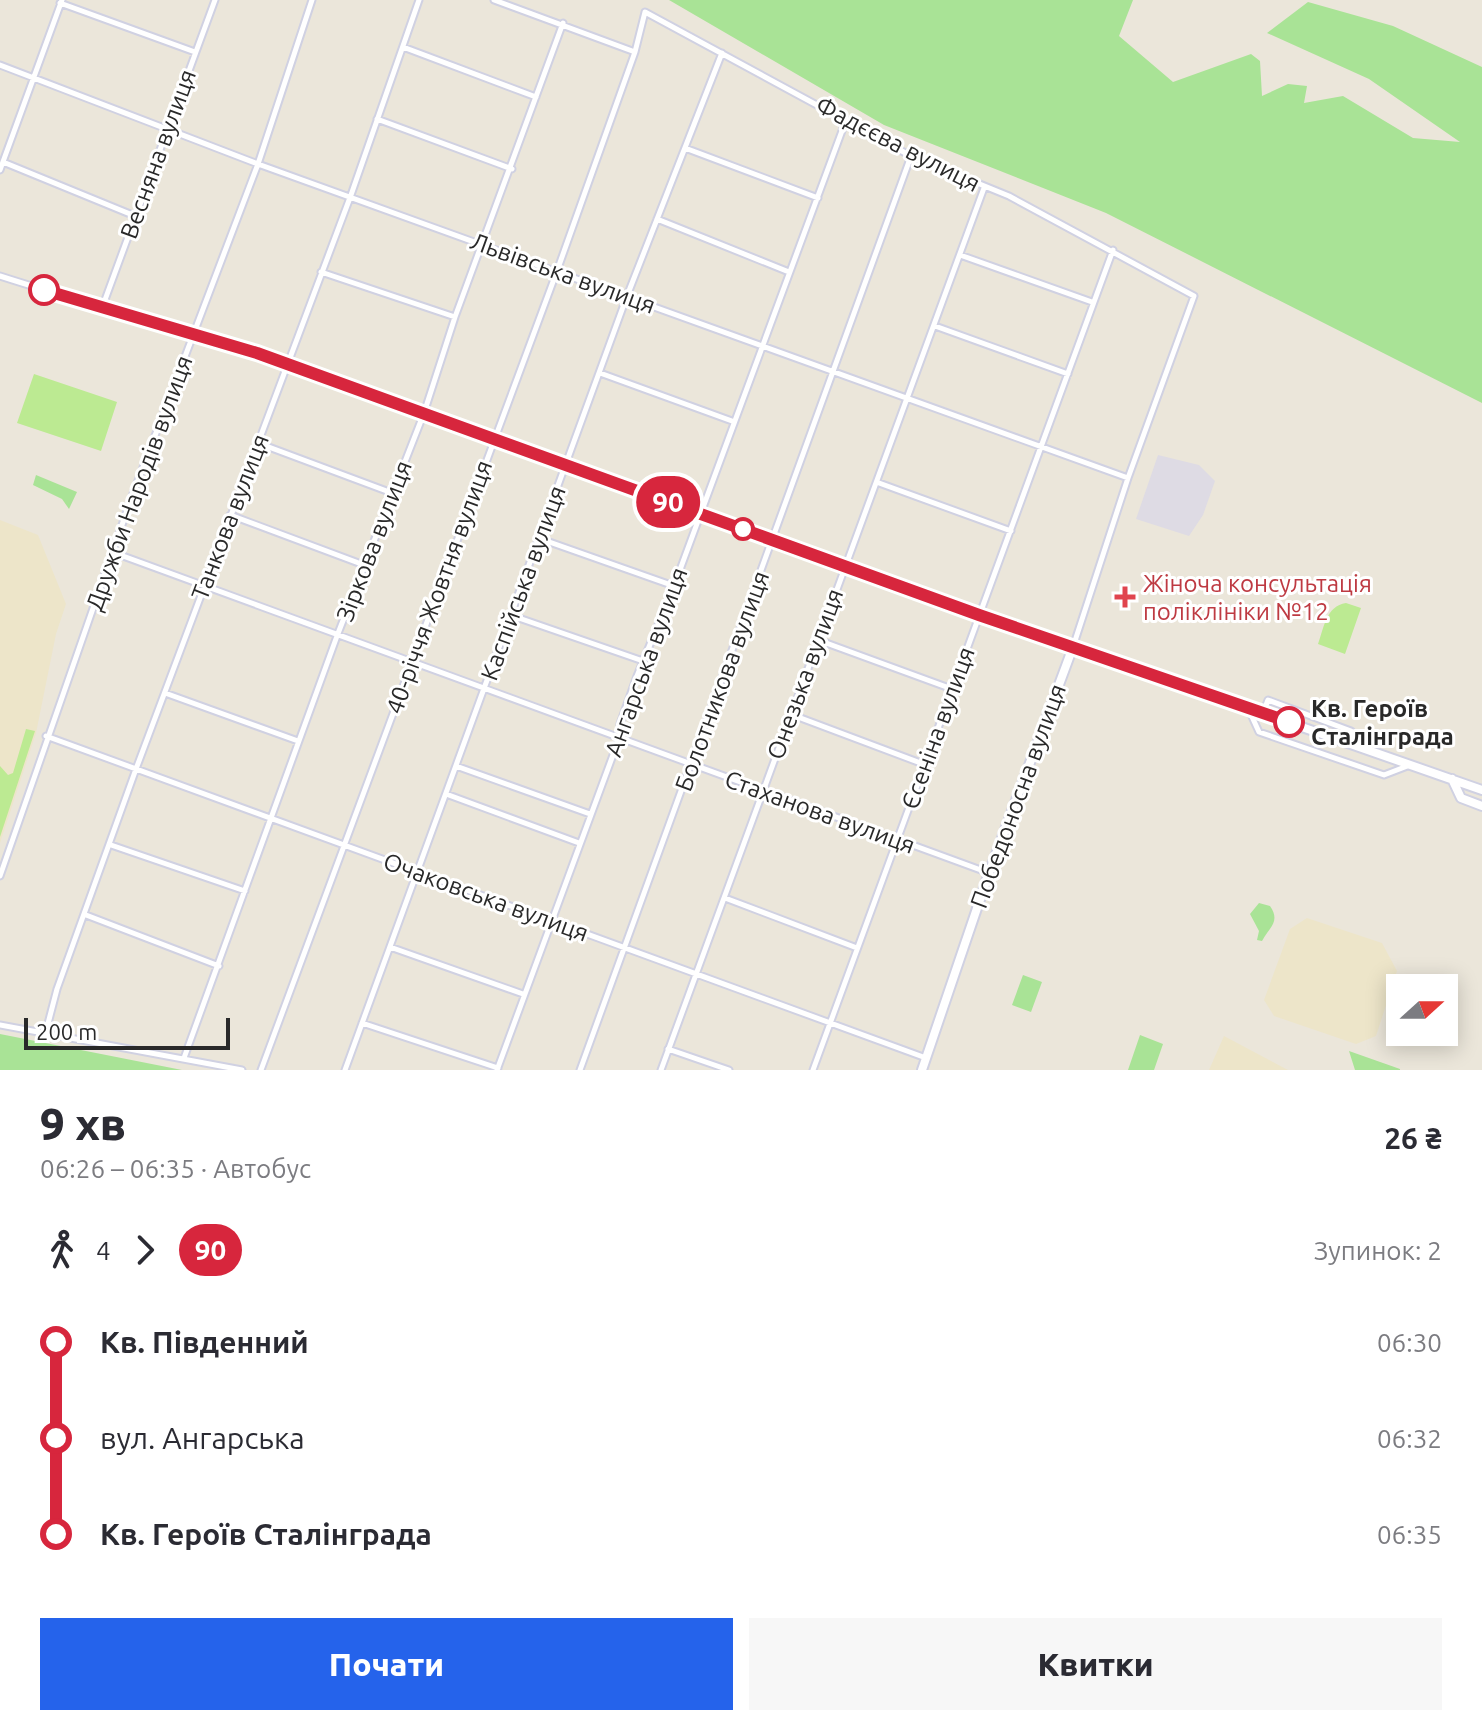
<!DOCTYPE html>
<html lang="uk">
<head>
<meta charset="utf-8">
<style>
  body { margin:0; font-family:Ubuntu,sans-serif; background:#f7f7f7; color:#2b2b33; height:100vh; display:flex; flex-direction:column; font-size:30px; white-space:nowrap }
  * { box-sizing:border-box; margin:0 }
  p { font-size:26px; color:#7c7c81 }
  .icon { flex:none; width:44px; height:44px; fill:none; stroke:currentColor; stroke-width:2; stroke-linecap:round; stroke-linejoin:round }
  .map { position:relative; height:1070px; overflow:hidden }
  .details { display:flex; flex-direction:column; background:#fff; flex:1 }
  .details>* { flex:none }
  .badge { padding:0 16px; border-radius:26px; font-size:28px; line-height:52px }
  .needle { width:52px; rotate:69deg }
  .tools { position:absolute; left:1386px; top:974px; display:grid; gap:16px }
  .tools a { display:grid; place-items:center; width:72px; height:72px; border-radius:0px; background:#fff; box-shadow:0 4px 20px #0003; font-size:40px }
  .scale { position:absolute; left:24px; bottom:20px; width:206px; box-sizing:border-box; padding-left:8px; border:4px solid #292929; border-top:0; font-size:22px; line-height:28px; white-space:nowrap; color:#292929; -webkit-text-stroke:6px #fff; paint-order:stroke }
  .map>.badge { position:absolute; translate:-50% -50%; box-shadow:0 0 0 4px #fff }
  .legs { display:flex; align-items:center; gap:12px; height:88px; padding:0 40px; font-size:26px }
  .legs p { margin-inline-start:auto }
  .head { display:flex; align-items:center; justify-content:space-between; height:136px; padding:0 40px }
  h1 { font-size:44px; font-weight:800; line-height:60px }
  .action { display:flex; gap:16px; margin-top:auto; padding:16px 40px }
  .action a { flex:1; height:92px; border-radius:0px; background:#2563eb; color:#fff; font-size:32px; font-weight:800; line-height:92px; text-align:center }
  .action a+a { background:#f7f7f7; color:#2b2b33 }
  ul { padding:0 40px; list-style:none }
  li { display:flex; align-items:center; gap:28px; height:96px; font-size:30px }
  li i { display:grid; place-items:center; width:12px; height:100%; margin:0 10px; background:currentColor }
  li i::after { content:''; width:20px; height:20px; margin:-10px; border:6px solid; border-radius:50%; background:#fff }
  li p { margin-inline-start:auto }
  li:first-child i { background:linear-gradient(#0000 50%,currentColor 0) }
  li:last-child i { background:linear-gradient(currentColor 50%,#0000 0) }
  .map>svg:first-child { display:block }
  .industrial { fill:#dedbe4 }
  .education { fill:#ede5c9 }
  .green { fill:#a9e396 }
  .pitch { fill:#bcea92 }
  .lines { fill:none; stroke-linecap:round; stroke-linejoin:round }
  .street-casing { stroke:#d0d1e2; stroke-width:9 }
  .secondary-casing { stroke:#d0d1e2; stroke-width:12 }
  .street { stroke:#fff; stroke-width:5 }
  .secondary { stroke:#fff; stroke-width:8 }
  .line-1-casing { stroke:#fff; stroke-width:18 }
  .line-1 { stroke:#d7263d; stroke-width:12 }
  .stop-1-dot { fill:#fff; stroke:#d7263d; stroke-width:4 }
  .health-dot { fill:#e0444e; stroke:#fff; stroke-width:3 }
  .labels { text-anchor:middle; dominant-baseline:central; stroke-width:6; stroke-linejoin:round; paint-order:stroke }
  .street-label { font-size:24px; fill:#292929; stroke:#fff }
  .health-label { font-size:24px; fill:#be3a42; stroke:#fff; text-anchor:start }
  .stop-label { font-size:24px; font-weight:bold; fill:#292929; stroke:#fff; text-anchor:start }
</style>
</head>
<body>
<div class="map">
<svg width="1482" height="1070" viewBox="0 0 1482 1070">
  <rect width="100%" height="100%" fill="#ebe6da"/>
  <path class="industrial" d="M1158,455L1199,465L1215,481L1203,515L1189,536L1136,519Z"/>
  <path class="education" d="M0,520L38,535L66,604L56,634L36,733L0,843Z
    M1307,918L1382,943L1397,971L1376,1036L1356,1044L1274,1016L1264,1000L1290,929Z
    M1224,1036L1288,1070H1209Z"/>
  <path class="green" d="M669,0H1133L1119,36L1173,82L1251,54L1260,61L1262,96L1288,84L1307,86L1304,103L1343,96L1413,138L1460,142L1369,79L1267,33L1308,2L1393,26L1482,67V403L1106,213L884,125Z
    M36,475L77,492L69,509L62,499L33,485Z
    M1259,903L1270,906C1281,922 1269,927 1262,941L1257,940L1259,931L1250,914Z
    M1023,975L1042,982L1031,1012L1012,1005Z
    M0,1034L182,1070H0Z
    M1140,1035L1163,1044L1154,1070H1128Z
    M1349,1051L1400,1069V1070H1355Z"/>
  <path class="pitch" d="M34,374L117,402L101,451L17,423Z
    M1346,603L1361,608L1345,654L1318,644C1324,628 1326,606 1346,603Z
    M26,729L35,731L0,837V766L8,775L13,773Z"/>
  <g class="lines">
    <defs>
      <path id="street" d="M494,0L635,52
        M60,3L195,52
        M403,47L536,97
        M0,65L258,164L1128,478
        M377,119L512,169
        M685,148L818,198
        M3,162L135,216
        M0,170L62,0
        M657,219L789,272
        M960,255L1092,302
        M321,272L455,317
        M0,276C86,304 174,325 260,354C363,389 464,429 566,466C735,528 903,589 1073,647L1128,478L1194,296L1009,196L911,156L645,12L635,52L557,271L261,1070
        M102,308L215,0
        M935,326L1068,374
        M600,373L732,421
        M258,443L392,493
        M879,483L1011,531
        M230,515L364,565
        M538,538L674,586
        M112,552L989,873
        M513,616L643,661
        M818,640L952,689
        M165,693L298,741
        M1248,708L1259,732L1384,775L1410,765
        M1263,713L1268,700L1351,731L1348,743
        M790,714L926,765
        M46,736L926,1058
        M456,766L590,814
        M446,794L579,843
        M111,845L245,891
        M0,876L131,499L258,164L312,0
        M725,898L857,948
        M86,915L219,966
        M390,947L523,994
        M362,1023L498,1068
        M0,1025L242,1070
        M45,1035L57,989L136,769L351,195L419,0
        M668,1049L729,1070
        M184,1058L337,636L424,413L455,317L563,23
        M345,1070L627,296L722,53
        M497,1070L620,736V724L637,676L674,586L846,120
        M580,1070L911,156
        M661,1070L984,188
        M813,1070L1113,250"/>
      <path id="secondary" d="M1452,779L1461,798L1482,806
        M922,1070L989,873L1073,647L1482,790"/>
    </defs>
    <use href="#street" class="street-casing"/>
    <use href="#secondary" class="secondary-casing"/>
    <use href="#street" class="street"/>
    <use href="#secondary" class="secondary"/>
  </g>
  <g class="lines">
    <defs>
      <path id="line-1" d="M44,290L257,353L979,615L1289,722"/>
    </defs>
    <use href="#line-1" class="line-1-casing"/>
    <use href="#line-1" class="line-1"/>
  </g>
  <g class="stop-1-dot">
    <circle cx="44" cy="290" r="14"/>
    <circle cx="743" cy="529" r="10"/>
    <circle cx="1289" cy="722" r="14"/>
  </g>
  <path class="health-dot" d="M1121 585h8v8h8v8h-8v8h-8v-8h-8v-8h8z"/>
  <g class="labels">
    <g class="street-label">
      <text transform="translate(898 144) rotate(27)">Фадєєва вулиця</text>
      <text transform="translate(158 154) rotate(-70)">Весняна вулиця</text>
      <text transform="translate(563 273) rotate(20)">Львівська вулиця</text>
      <text transform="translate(139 483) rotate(-70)">Дружби Народів вулиця</text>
      <text transform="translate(230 517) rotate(-69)">Танкова вулиця</text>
      <text transform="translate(374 541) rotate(-69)">Зіркова вулиця</text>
      <text transform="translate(523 583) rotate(-70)">Каспійська вулиця</text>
      <text transform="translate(439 587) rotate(-70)">40-річчя Жовтня вулиця</text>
      <text transform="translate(646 662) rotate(-70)">Ангарська вулиця</text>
      <text transform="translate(805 674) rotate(-70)">Онезька вулиця</text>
      <text transform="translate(722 681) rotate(-70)">Болотникова вулиця</text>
      <text transform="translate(938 728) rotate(-70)">Єсеніна вулиця</text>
      <text transform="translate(1018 796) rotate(-70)">Победоносна вулиця</text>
      <text transform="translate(820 812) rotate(20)">Стаханова вулиця</text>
      <text transform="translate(486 897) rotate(20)">Очаковська вулиця</text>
    </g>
    <g class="health-label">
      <text x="1143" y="583">Жіноча консультація<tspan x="1143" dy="28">поліклініки №12</tspan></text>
    </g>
    <g class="stop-label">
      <text x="1311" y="708">Кв. Героїв<tspan x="1311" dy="28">Сталінграда</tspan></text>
    </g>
  </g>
</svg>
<div class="tools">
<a><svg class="needle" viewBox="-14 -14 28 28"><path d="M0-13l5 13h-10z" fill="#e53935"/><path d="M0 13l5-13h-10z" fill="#7c7c81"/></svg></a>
</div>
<div class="scale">200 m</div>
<b class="badge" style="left:668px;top:502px;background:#d7263d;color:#fff">90</b>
</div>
<section class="details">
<div class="head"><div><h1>9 хв</h1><p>06:26 – 06:35 · Автобус</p></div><b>26 ₴</b></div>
<div class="legs"><svg class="icon" aria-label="walk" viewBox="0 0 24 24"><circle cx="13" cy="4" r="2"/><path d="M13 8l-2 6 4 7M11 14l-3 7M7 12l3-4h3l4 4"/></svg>4<svg class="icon" aria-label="forward" viewBox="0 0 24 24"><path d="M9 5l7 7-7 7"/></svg><b class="badge" style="background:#d7263d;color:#fff">90</b><p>Зупинок: 2</p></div>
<ul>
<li><i style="color:#d7263d"></i><b>Кв. Південний</b><p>06:30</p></li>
<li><i style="color:#d7263d"></i><span>вул. Ангарська</span><p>06:32</p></li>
<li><i style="color:#d7263d"></i><b>Кв. Героїв Сталінграда</b><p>06:35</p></li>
</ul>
<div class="action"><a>Почати</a><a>Квитки</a></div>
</section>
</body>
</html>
